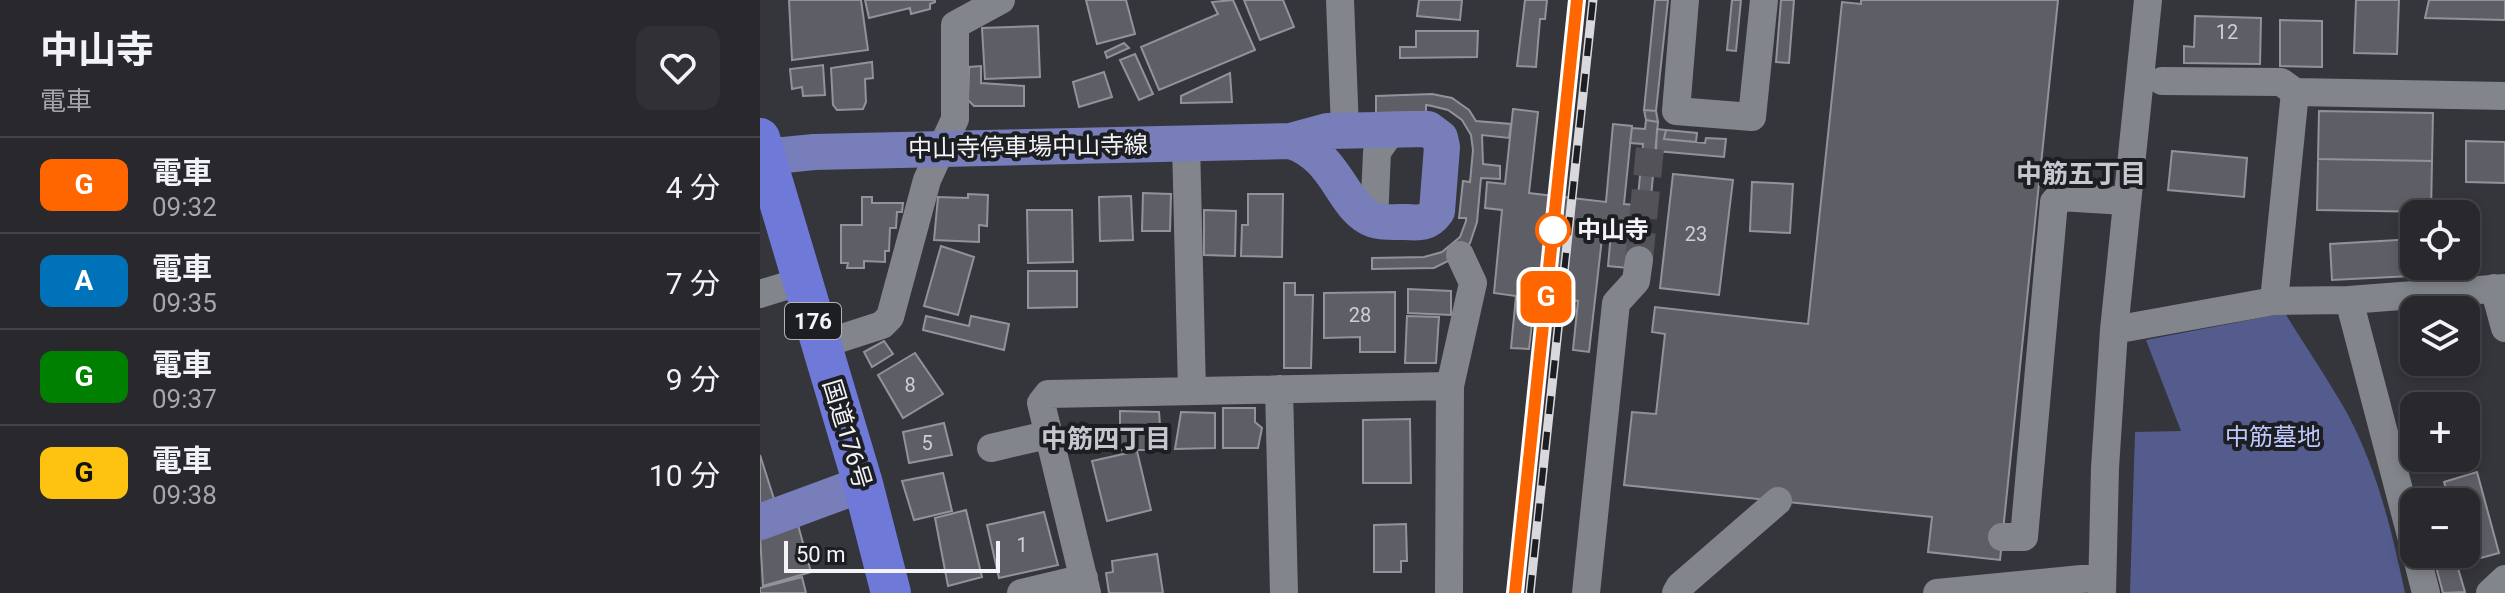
<!DOCTYPE html>
<html lang="ja">
<head>
<meta charset="utf-8">
<style>
  body { margin:0; font-family:Roboto,"Noto Sans JP",sans-serif; background:#303035; color:#f1f3f6; height:100vh; display:flex; flex-direction:column; font-size:30px; white-space:nowrap }
  * { box-sizing:border-box; margin:0 }
  p { font-size:26px; color:#a5a6aa }
  .icon { flex:none; width:44px; height:44px; fill:none; stroke:currentColor; stroke-width:2; stroke-linecap:round; stroke-linejoin:round }
  .map { position:relative; flex:1; overflow:hidden }
  .drawer { display:flex; flex-direction:column; background:#28282d; width:760px }
  .drawer>* { flex:none }
  .badge { padding:0 16px; border-radius:12px; font-size:28px; line-height:52px }
  .fabs { position:absolute; left:1640px; top:200px; display:grid; gap:16px }
  .fabs a { display:grid; place-items:center; width:80px; height:80px; border-radius:16px; background:#28282d; box-shadow:0 4px 12px #0003,0 0 0 2px #444449; font-size:40px }
  .scale { position:absolute; left:24px; bottom:20px; width:216px; box-sizing:border-box; padding-left:8px; border:4px solid #f4f4f8; border-top:0; font-size:22px; line-height:28px; white-space:nowrap; color:#f4f4f8; -webkit-text-stroke:6px #1d1e21; paint-order:stroke }
  .map>.badge { position:absolute; translate:-50% -50%; box-shadow:0 0 0 4px #fff }
  .round { display:grid; place-items:center; flex:none; width:84px; height:84px; border-radius:16px; background:#303035 }
  .overview { display:flex; align-items:center; justify-content:space-between; height:136px; padding:0 40px }
  h1 { font-size:38px; font-weight:700; line-height:60px }
  ul { padding:0; list-style:none }
  li { display:flex; align-items:center; gap:24px; height:96px; padding:0 40px; border-top:2px solid #444449 }
  li div { flex:1 }
  li b { display:block; font-size:30px }
  li em { font-style:normal }
  li .badge { min-width:88px; font-weight:700; text-align:center }
  main { display:flex; flex:1; min-height:0 }
  .map>svg:first-child { display:block }
  .green { fill:#545c8e }
  .building { fill:#5e5f66; stroke:#91939a; stroke-width:2 }
  .lines { fill:none; stroke-linecap:round; stroke-linejoin:round }
  .minor-tunnel { stroke:#525258; stroke-width:28; stroke-dasharray:28 14; stroke-linecap:butt }
  .minor { stroke:#83858c; stroke-width:28 }
  .major { stroke:#777eba; stroke-width:36 }
  .highway { stroke:#6f7ad8; stroke-width:40 }
  .rail-casing { stroke:#d8d8dd; stroke-width:9 }
  .rail { stroke:#1d1e21; stroke-width:6; stroke-dasharray:18; stroke-linecap:butt }
  .line-casing { stroke:#fff; stroke-width:18 }
  .line { stroke:#f60; stroke-width:12 }
  .stop-dot { fill:#fff; stroke:#f60; stroke-width:4 }
  .labels { text-anchor:middle; dominant-baseline:central; stroke-width:8; stroke-linejoin:round; paint-order:stroke }
  .number-label { font-size:20px; fill:#cecfd4 }
  .shield { fill:#1d1e21; stroke:#b4b4b8; stroke-width:2 }
  .shield-label { font-size:22px; font-weight:bold; fill:#f4f4f8 }
  .street-label { font-size:24px; fill:#f4f4f8; stroke:#1d1e21 }
  .stop-label { font-size:24px; font-weight:bold; fill:#f4f4f8; stroke:#1d1e21; text-anchor:start }
  .park-label { font-size:24px; fill:#bec8fb; stroke:#1d1e21 }
  .neighbourhood-label { font-size:26px; font-weight:bold; fill:#c5c7ce; stroke:#1d1e21 }
</style>
</head>
<body>
<main>
<section class="drawer">
<div class="overview"><div><h1>中山寺</h1><p>電車</p></div><a class="round"><svg class="icon" aria-label="heart" viewBox="0 0 24 24"><path d="M12 20l-8-8c-3-5 5-10 8-4 3-6 11-1 8 4z"/></svg></a></div>
<ul>
<li><span class="badge" style="background:#f60;color:#fff">G</span><div><b>電車</b><p>09:32</p></div><em>4 分</em></li>
<li><span class="badge" style="background:#0072ba;color:#fff">A</span><div><b>電車</b><p>09:35</p></div><em>7 分</em></li>
<li><span class="badge" style="background:#008000;color:#fff">G</span><div><b>電車</b><p>09:37</p></div><em>9 分</em></li>
<li><span class="badge" style="background:#fec210;color:#111">G</span><div><b>電車</b><p>09:38</p></div><em>10 分</em></li>
</ul>
</section>
<div class="map">
<svg width="1745" height="593" viewBox="0 0 1745 593">
  <rect width="100%" height="100%" fill="#35363c"/>
  <path class="green" d="M1525,313C1545,346 1568,379 1587,413C1617,469 1632,531 1645,593H1370L1375,432L1421,431L1386,340Z"/>
  <path class="building" d="M29,0H101L108,50L32,60Z
    M105,0H175V2L170,4V9L151,14L150,8L109,18Z
    M326,0H366L375,34L337,44Z
    M473,0L495,50L399,90L381,47L458,14L452,2Z
    M484,0H523L534,27L500,40Z
    M659,0H702L700,20L657,16Z
    M765,0H787L785,19H780L776,67L757,66Z
    M895,0H908L896,111L884,110Z
    M972,0H981L976,51L967,50Z
    M1021,0H1034L1029,63L1016,62Z
    M1101,0H1298L1240,560L1168,552L1172,517L864,485L872,412L896,414L905,334L892,332L895,307L1048,324L1082,2L1101,4Z
    M1596,0H1639L1637,54L1594,53Z
    M1669,0H1745V20L1665,18Z
    M1435,16L1501,18L1500,64L1424,63V46L1434,47Z
    M1520,20L1562,21V67L1520,66Z
    M278,26L280,77L225,79L222,28Z
    M656,31H718L717,57L640,58V47H656Z
    M364,43L369,48L347,58L345,52Z
    M375,54L393,94L379,100L360,60Z
    M112,62L113,78L105,79L106,102L103,109L77,110L73,105L71,68Z
    M63,65L65,95L43,96L42,87L32,89L30,69Z
    M221,66V83L264,86V106H214L208,100L209,67Z
    M344,72L352,97L319,107L313,82Z
    M470,73L472,102L421,103V96Z
    M672,94L692,98L709,110L716,121L751,124L749,138L722,135L723,164L740,166V179L721,178L717,222L710,243L700,255L674,268L612,269V258L664,257L682,252L700,237L706,221V218H699L703,181L710,182L713,150L711,135L702,120L688,110L672,106L666,105V112L616,113V96Z
    M753,109L778,112L769,193L846,202L853,124L872,126L864,204L875,205L868,268L848,266L852,222L844,221L829,352L813,350L818,301L775,297L769,349L751,348L756,296L734,293L742,210L725,208L727,182L745,184Z
    M884,110L896,111L898,122L886,120Z
    M1559,111L1673,113L1672,161L1558,159Z
    M886,120L898,122L885,261L872,260L883,144L870,143L872,128L885,129Z
    M897,129L906,130L904,139L945,143L946,138L966,139L964,157L896,151Z
    M906,130L937,133L936,142L904,139Z
    M1706,141L1745,142V183L1706,182Z
    M1412,151L1487,158L1484,197L1408,190Z
    M1558,159L1672,161L1671,212L1557,210Z
    M913,174L973,180L959,295L900,288Z
    M992,182L1033,184L1030,233L990,231Z
    M383,193L411,194L410,231H382Z
    M208,194L228,195L227,226L219,225V242L174,240L178,197L208,198Z
    M488,194H523L522,257L481,256L482,225H488Z
    M371,196L373,240L340,241L339,197Z
    M102,197H112V203H143L142,212H137L136,228H130L129,251H125V262L104,261V268H87L88,263H81V225H102Z
    M267,210H312L313,262L268,263Z
    M444,210L476,211L475,256L444,255Z
    M1706,236H1710L1712,273L1572,280L1570,244L1654,239V266H1706Z
    M181,246L214,257L198,315L164,306Z
    M268,271H317V307L268,308Z
    M524,283H535V295H553L551,368H524Z
    M648,289L691,291V315L648,313Z
    M635,292V352H600V337L564,338V293Z
    M166,316L209,326L211,316L249,324L244,350L163,330Z
    M647,316L679,317L676,363H645Z
    M124,341L133,354L112,367L104,352Z
    M155,353L183,394L143,418L118,375Z
    M463,408H495V422L502,428L498,448H463Z
    M360,411L399,412L402,450H360Z
    M421,412L455,413V448L415,449Z
    M650,419L651,483H603V420Z
    M184,423L192,455L149,463L143,432Z
    M377,451L391,510L347,521L332,461Z
    M0,455L15,502L0,507Z
    M1717,472L1739,553L1706,562V502H1690L1684,482Z
    M183,473L192,511L154,520L142,481Z
    M206,510L222,577L188,586L175,518Z
    M284,512L298,565L239,578L227,525Z
    M646,524L647,561H641V572H614V525Z
    M38,525L51,572L3,586L0,535Z
    M397,554L403,593H349L346,573L353,572L352,561Z
    M1695,558L1705,592L1683,593L1675,563Z
    M42,577L46,593H0V588Z"/>
  <g class="lines">
    <path class="minor-tunnel" d="M879,260L891,138"/>
    <path class="minor" d="M580,0L585,129
      M925,0L916,111L992,117L1004,0
      M1402,81L1521,82L1535,92
      M426,143L432,391
      M614,221L617,152L634,128
      M1734,288L1745,328
      M0,294L42,281
      M1589,300L1745,288
      M1354,330L1514,301
      M60,345L122,325L130,317L167,180L195,119V25L241,0
      M519,389L524,593
      M231,448L287,435
      M1242,537H1264L1294,202L1299,197L1366,201
      M1654,547L1589,300L1514,301L1535,92L1745,96
      M1656,554L1666,593
      M261,593L324,578
      M327,593L281,403L288,394L690,386
      M689,593L690,386L713,283L700,255
      M826,593L856,303L876,281L879,260
      M916,593L920,586L1018,501
      M1177,593L1342,577
      M1342,593L1345,468L1354,330L1388,0
      M1730,593L1745,579"/>
    <path class="major" d="M4,157L54,152L531,141L568,131L668,129L680,138L682,147L677,211C668,224 659,223 645,222C635,222 623,223 614,220C583,210 578,156 531,141
      M0,522L103,484"/>
    <path class="highway" d="M0,138L103,484L131,593"/>
    <defs>
      <path id="rail" d="M755,593L817,0
        M770,593L833,0"/>
    </defs>
    <use href="#rail" class="rail-casing"/>
    <use href="#rail" class="rail"/>
  </g>
  <g class="lines">
    <defs>
      <path id="line" d="M755,593L817,0"/>
    </defs>
    <use href="#line" class="line-casing"/>
    <use href="#line" class="line"/>
  </g>
  <circle class="stop-dot" cx="793" cy="230" r="16"/>
  <g class="labels">
    <g class="number-label">
      <text x="1467" y="32">12</text>
      <text x="936" y="234">23</text>
      <text x="600" y="315">28</text>
      <text x="150" y="385">8</text>
      <text x="167" y="443">5</text>
      <text x="262" y="545">1</text>
    </g>
    <rect class="shield" x="25" y="303" width="56" height="36" rx="6"/>
    <g class="shield-label">
      <text x="53" y="321">176</text>
    </g>
    <g class="street-label">
      <text transform="translate(268 147) rotate(-1)">中山寺停車場中山寺線</text>
      <text transform="translate(87 434) rotate(73)">国道176号</text>
    </g>
    <g class="stop-label">
      <text x="817" y="230">中山寺</text>
    </g>
    <g class="park-label">
      <text x="1513" y="437">中筋墓地</text>
    </g>
    <g class="neighbourhood-label">
      <text x="1321" y="174">中筋五丁目</text>
      <text x="346" y="439">中筋四丁目</text>
    </g>
  </g>
</svg>
<div class="fabs">
<a><svg class="icon" aria-label="locate" viewBox="0 0 24 24"><circle cx="12" cy="12" r="6"/><path d="M12 2v4M12 18v4M2 12h4M18 12h4"/></svg></a>
<a><svg class="icon" aria-label="layers" viewBox="0 0 24 24"><path d="M12 4l9 5-9 5-9-5zM3 14l9 5 9-5"/></svg></a>
<a>+</a>
<a>−</a>
</div>
<div class="scale">50 m</div>
<b class="badge" style="left:786px;top:297px;background:#f60;color:#fff">G</b>
</div>
</main>
</body>
</html>
